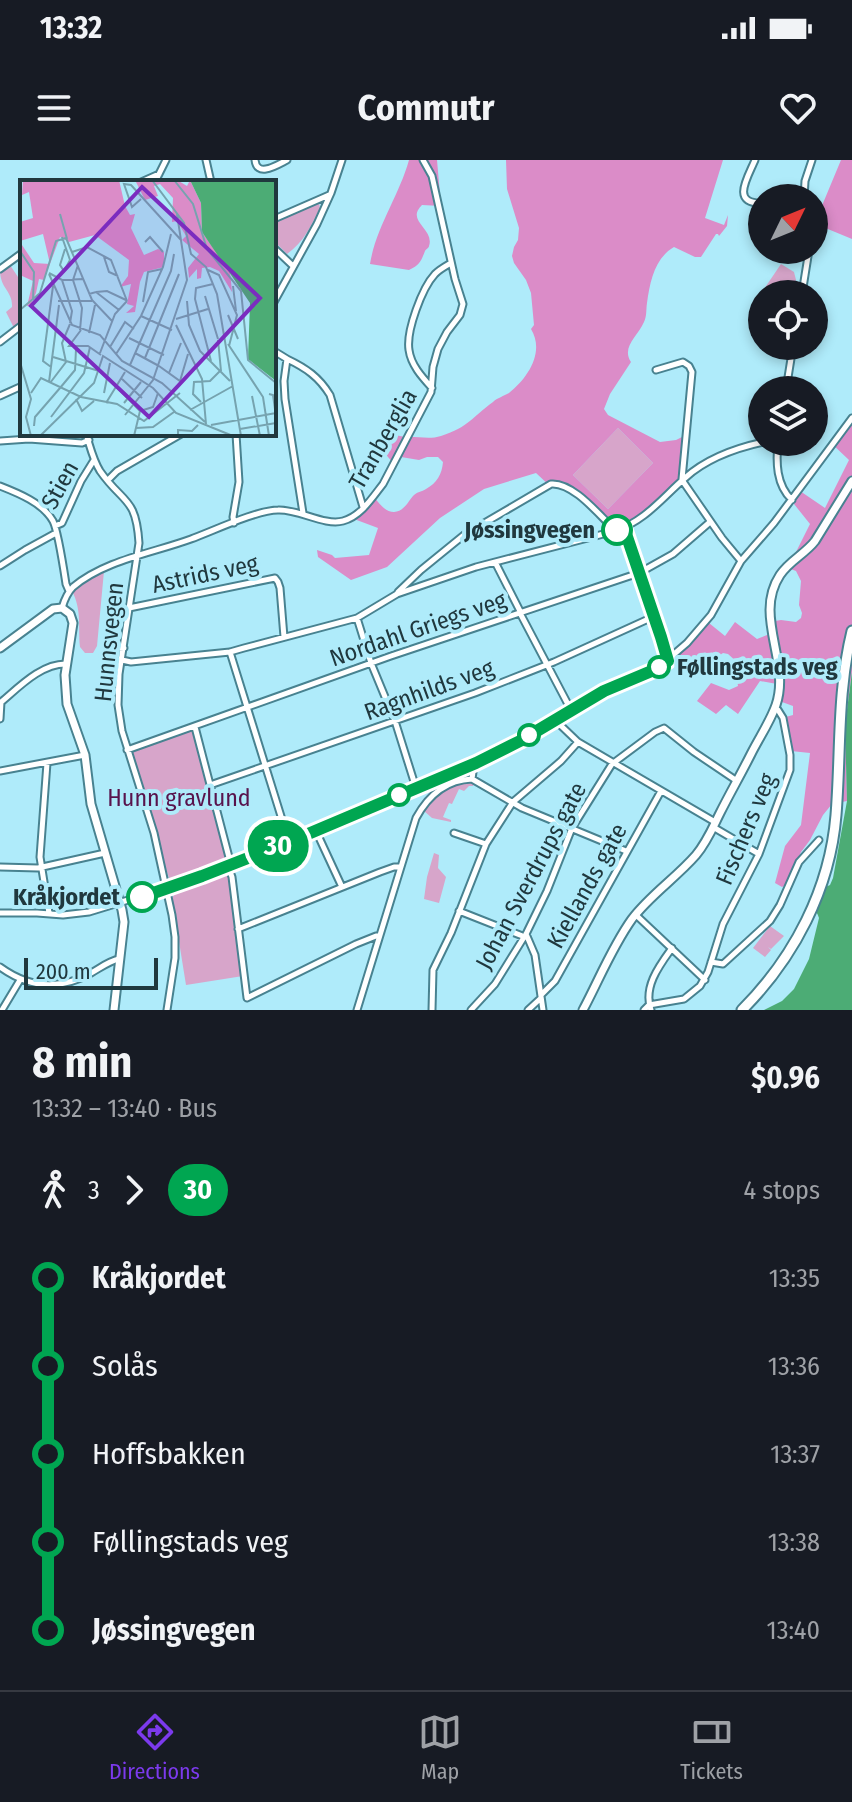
<!DOCTYPE html>
<html lang="en">
<head>
<meta charset="utf-8">
<style>
  body { margin:0; font-family:"Fira Sans Condensed",sans-serif; background:#242831; color:#f1f3f6; height:100vh; display:flex; flex-direction:column; font-size:30px; white-space:nowrap }
  * { box-sizing:border-box; margin:0 }
  p { font-size:26px; color:#9ea1a6 }
  .icon { flex:none; width:44px; height:44px; fill:none; stroke:currentColor; stroke-width:2; stroke-linecap:round; stroke-linejoin:round }
  .map { position:relative; height:850px; overflow:hidden }
  .drawer { display:flex; flex-direction:column; background:#171b24; flex:1 }
  .drawer>* { flex:none }
  .badge { padding:0 16px; border-radius:26px; font-size:28px; line-height:52px }
  .needle { width:52px; rotate:47deg }
  .buttons { position:absolute; left:748px; top:24px; display:grid; gap:16px }
  .buttons a { display:grid; place-items:center; width:80px; height:80px; border-radius:50%; background:#171b24; box-shadow:0 4px 12px #0003; font-size:40px }
  .scale { position:absolute; left:24px; bottom:20px; width:134px; box-sizing:border-box; padding-left:8px; border:4px solid #20383e; border-top:0; font-size:22px; line-height:28px; white-space:nowrap; color:#20383e; -webkit-text-stroke:6px #afebfa; paint-order:stroke }
  .map>.badge { position:absolute; translate:-50% -50%; box-shadow:0 0 0 4px #fff }
  .legs { display:flex; align-items:center; gap:12px; height:88px; padding:0 32px; font-size:26px }
  .legs p { margin-inline-start:auto }
  .head { display:flex; align-items:center; justify-content:space-between; height:136px; padding:0 32px }
  h1 { font-size:44px; font-weight:700; line-height:60px }
  ul { padding:0 32px; list-style:none }
  li { display:flex; align-items:center; gap:28px; height:88px; font-size:30px }
  li i { display:grid; place-items:center; width:12px; height:100%; margin:0 10px; background:currentColor }
  li i::after { content:''; width:20px; height:20px; margin:-10px; border:6px solid; border-radius:50%; background:#171b24 }
  li p { margin-inline-start:auto }
  li:first-child i { background:linear-gradient(#0000 50%,currentColor 0) }
  li:last-child i { background:linear-gradient(currentColor 50%,#0000 0) }
  .status { display:flex; justify-content:space-between; align-items:center; height:56px; padding:0 40px; background:#171b24; direction:ltr }
  .status svg { height:22px; fill:currentColor }
  header { display:flex; justify-content:space-between; align-items:center; height:104px; padding:0 32px; background:#171b24; font-size:36px; font-weight:700 }
  .tabs { display:flex; justify-content:space-around; align-items:center; height:112px; border-top:2px solid #363941; background:#171b24; font-size:22px; color:#9ea1a6 }
  .tabs a { display:grid; justify-items:center; gap:4px }
  .tabs .on { color:#7c3aed }
  .map>svg:first-child { display:block }
  .green { fill:#d7a5ca }
  .forest { fill:#db8cc8; fill-rule:evenodd }
  .water { fill:#4cac75 }
  .lines { fill:none; stroke-linecap:round; stroke-linejoin:round }
  .minor-casing { stroke:#488290; stroke-width:9 }
  .major-casing { stroke:#488290; stroke-width:11 }
  .highway-casing { stroke:#488290; stroke-width:13 }
  .minor { stroke:#fff; stroke-width:5 }
  .major { stroke:#fff; stroke-width:7 }
  .highway { stroke:#fff; stroke-width:9 }
  .line-1-casing { stroke:#fff; stroke-width:18 }
  .line-1 { stroke:#00a651; stroke-width:12 }
  .stop-1-dot { fill:#fff; stroke:#00a651; stroke-width:4 }
  .labels { text-anchor:middle; dominant-baseline:central; stroke-width:8; stroke-linejoin:round; paint-order:stroke }
  .street-label { font-size:24px; fill:#20383e; stroke:#afebfa }
  .stop-label { font-size:24px; font-weight:bold; fill:#20383e; stroke:#afebfa; text-anchor:end }
  .park-label { font-size:24px; fill:#58134c; stroke:#afebfa }
  .inset-road { fill:none; stroke:#76a3af; stroke-width:2 }
  .view { fill:#7b2cbf; fill-opacity:0.15; stroke:#7b2cbf; stroke-width:4 }
  .inset-edge { fill:none; stroke:#20383e; stroke-width:4 }
</style>
</head>
<body>
<div class="status"><b>13:32</b><svg viewBox="0 0 49 12"><path d="M0 12V9h3v3zM5 12V6h3v6zM10 12V3h3v9zM15 12V0h3v12zM26 1h20v11H26zM47 4h2v5h-2z"/></svg></div>
<header><svg class="icon" aria-label="menu" viewBox="0 0 24 24"><path d="M4 6h16M4 12h16M4 18h16"/></svg>Commutr<svg class="icon" aria-label="heart" viewBox="0 0 24 24"><path d="M12 20l-8-8c-3-5 5-10 8-4 3-6 11-1 8 4z"/></svg></header>
<div class="map">
<svg width="852" height="850" viewBox="0 0 852 850">
  <rect width="100%" height="100%" fill="#afebfa"/>
  <path class="green" d="M317,42L319,43L320,48C311,66 304,82 287,94L274,81V61Z
    M781,104L794,112L796,120L787,134H765L762,132Z
    M10,105L22,123V161L14,168L6,152L12,147C13,131 0,129 0,110Z
    M618,268L653,303L608,349L573,315Z
    M104,411L97,486L93,493H85L80,487C78,467 82,450 72,431Z
    M194,569L225,691L226,699L220,704L222,712L229,718L243,816L186,825L172,738L177,730L172,720L169,718L129,591Z
    M471,622L474,623L473,626H469L464,631L459,629L452,644L449,643L443,657L451,660V662L432,658L424,651C434,634 451,624 471,622Z
    M434,693L439,695L438,708L446,717L439,743L424,739L427,717Z
    M770,766L784,776L771,789L768,787L771,790L765,797L753,788Z"/>
  <path class="forest" d="M409,0H437L441,46L422,45C405,61 435,69 429,86C429,88 426,89 425,91C421,101 420,105 409,110L370,104C376,67 399,36 409,0Z
    M506,0H723L705,58L724,65L728,55L727,66L719,76L718,74H716L701,97H695L674,87C655,98 650,121 647,143C646,149 647,156 644,162C638,176 621,187 631,202L610,234L604,249L608,255L660,282L676,280L686,275L682,316L654,346L626,368L610,366L565,325L551,327L536,313L484,329L440,358L387,407L351,420L318,397L317,390L332,395L335,398L369,395L378,368L354,359L352,354L373,336C379,343 385,352 394,352C405,351 408,341 414,335C419,331 421,332 426,329C437,323 442,314 443,302L438,297H427L419,300L401,297L393,303L383,291L390,279L395,275L405,277C417,276 429,280 441,276C469,267 472,257 493,242C497,238 504,236 509,233C528,218 545,192 531,169L534,165L531,133L526,120L514,103L512,96L514,87L518,80L519,68L507,29ZM618,268L653,303L608,349L573,315Z
    M841,0H852V79L823,67L820,71L816,60Z
    M852,255V512L845,565L847,641L832,644L823,655L810,680L801,692L786,725L782,727L775,723L785,686L801,665L810,593L791,591L782,558L793,555V546L782,542L777,524L760,521L738,554L726,545L716,554L697,541L711,523L729,530L738,526L736,514L738,503L728,494L723,493L717,497L708,495L695,505L686,498L675,505L672,501L688,487L709,463L725,476L735,462L757,479L772,473L775,461L781,460L796,462L801,458L802,453L799,445L801,421L796,411L788,408L810,364L794,344L800,331L825,348L849,300L831,283Z"/>
  <path class="water" d="M852,512V850H764L782,841L794,829L809,799L819,758C815,745 805,747 814,732L830,725L833,718L847,641L845,565Z"/>
  <g class="lines">
    <defs>
      <path id="minor" d="M206,0L211,22
        M255,0C257,18 277,5 287,0
        M755,0C748,17 730,44 762,43
        M141,22L159,14
        M155,22L166,0
        M804,38L805,21L812,0
        M814,55V56
        M274,59L329,35
        M274,88L293,106
        M0,109L22,93
        M802,134L809,90
        M274,142L317,64L331,33L342,0
        M0,182L22,165
        M274,191L287,199L284,221L285,239L303,353
        M287,199C306,208 319,217 330,235L363,347
        M656,210L683,202L689,206L692,212L682,319
        M432,228C422,217 411,205 409,190C406,171 422,128 435,114C440,109 446,106 451,103
        M786,230L793,186
        M0,236L22,226
        M86,274C90,286 93,300 100,311C123,344 136,336 139,383L119,514L118,545L122,571L154,673L172,755L175,777V798L167,850
        M0,281L29,279L82,283L89,280
        M778,282C776,302 776,325 792,340
        M108,320L117,311L181,274
        M682,320L722,378L741,401
        M0,326C18,333 43,343 53,361C58,371 64,411 66,424L69,431
        M234,363L233,357L239,322L236,274
        M55,366L62,363L81,321L94,300
        M624,368L655,456L668,501
        M495,402L521,453
        M0,406L25,390L56,373
        M398,432L421,410L464,375L551,324C573,322 599,355 615,370
        M62,448C64,441 67,433 73,427C105,400 153,393 191,379C213,371 257,350 278,350C299,349 324,366 343,361C361,356 372,338 383,324L431,232L433,207L438,189L447,172L460,155L463,144L455,119L432,16L423,0
        M129,448L275,418L278,422L280,428L284,477
        M520,453L571,550
        M357,458L371,503L395,561L416,628
        M108,487L124,488
        M230,492L289,682
        M122,500L131,502L230,492L244,488L357,458L397,434L476,407L615,371C645,361 662,338 685,318C706,299 736,288 764,282
        M0,543C18,528 41,503 67,504
        M0,559L1,542
        M555,560L578,582L715,662
        M195,567L231,705
        M127,590L391,496L639,413L673,394L710,362
        M47,603L40,697L49,753
        M470,605L473,612L472,619L522,648L626,691
        M0,611L85,595
        M210,625L475,533L554,502L655,456
        M713,667L759,694
        M316,671L342,727
        M454,673L486,684
        M228,706L232,717L247,838L356,784L376,776H379
        M0,707L38,708L105,693
        M459,751L525,777
        M0,753H37L63,755L89,752L187,722L316,671L470,605L520,581L604,531L658,508L687,483L711,455L741,401L774,363L852,258
        M636,755L705,820
        M238,769L380,712L394,707H400
        M526,774L535,795L543,850
        M711,802L723,804L770,761L780,745L799,702L819,680
        M0,807C29,828 59,831 91,813C100,808 109,801 119,799
        M541,835L555,821L661,631
        M2,850L20,820
        M357,850L416,658C428,636 446,620 472,619
        M432,850L433,810L451,773L486,684L513,642L561,601L578,582
        M471,850L495,824L526,774L547,731L572,668L612,604L655,572L664,568L694,592L737,621
        M528,850L541,838
        M644,850L649,845L684,839L700,826L708,812L723,764L759,694L790,610V595L783,558L778,550L775,548
        M651,850C643,827 659,806 672,788"/>
      <path id="major" d="M0,488L53,449L62,448L70,454L73,463L65,515L67,544L85,595L91,644L122,750L124,762L114,850
        M583,850C599,820 612,787 632,759C650,735 676,718 696,695C707,682 713,667 720,653C730,633 741,614 751,594C759,578 770,562 776,545C791,502 753,456 780,415C789,401 805,394 815,381L852,321"/>
      <path id="highway" d="M742,850C794,798 830,729 836,655C841,593 837,532 852,471"/>
    </defs>
    <use href="#minor" class="minor-casing"/>
    <use href="#major" class="major-casing"/>
    <use href="#highway" class="highway-casing"/>
    <use href="#minor" class="minor"/>
    <use href="#major" class="major"/>
    <use href="#highway" class="highway"/>
  </g>
  <g class="lines">
    <defs>
      <path id="line-1" d="M142,737L202,716L289,682L476,603L520,581L604,531L654,510L668,501L661,477L624,368L617,370"/>
    </defs>
    <use href="#line-1" class="line-1-casing"/>
    <use href="#line-1" class="line-1"/>
  </g>
  <g class="stop-1-dot">
    <circle cx="617" cy="370" r="14"/>
    <circle cx="659" cy="507" r="10"/>
    <circle cx="529" cy="575" r="10"/>
    <circle cx="399" cy="635" r="10"/>
    <circle cx="142" cy="737" r="14"/>
  </g>
  <g class="labels">
    <g class="street-label">
      <text transform="translate(383 279) rotate(-60)">Tranberglia</text>
      <text transform="translate(60 325) rotate(-61)">Stien</text>
      <text transform="translate(205 414) rotate(-12)">Astrids veg</text>
      <text transform="translate(418 469) rotate(-19)">Nordahl Griegs veg</text>
      <text transform="translate(109 482) rotate(-84)">Hunnsvegen</text>
      <text transform="translate(429 530) rotate(-20)">Ragnhilds veg</text>
      <text transform="translate(746 669) rotate(-67)">Fischers veg</text>
      <text transform="translate(531 716) rotate(-62)">Johan Sverdrups gate</text>
      <text transform="translate(587 726) rotate(-61)">Kiellands gate</text>
    </g>
    <g class="stop-label">
      <text x="595" y="370">Jøssingvegen</text>
      <text x="677" y="507" text-anchor="start">Føllingstads veg</text>
      <text x="120" y="737">Kråkjordet</text>
    </g>
    <g class="park-label">
      <text x="179" y="638">Hunn gravlund</text>
    </g>
  </g>
  <g transform="translate(20 20)">
    <rect width="256" height="256" fill="#afebfa"/>
    <path d="M3,0H99L105,26L110,35L115,34L111,48L124,75L138,69L144,72V87L124,92L120,102L115,132L106,133L114,126L107,124L111,104L100,107L108,96L109,80L75,55L49,62L40,57L24,100L19,99L16,113L10,126H7L13,101L0,95V62L14,83L30,84L23,54L0,61V42L13,38L9,12L2,15ZM115,0H157L167,6L170,0L181,23L182,52L210,92L212,112L199,91L190,87L182,88L181,98L177,99V89L169,98L168,88L179,74L162,60L166,56L157,41L152,42L153,18L140,4L134,6L138,16L125,20Z" fill="#db8cc8"/>
    <path d="M170,0H256V201L228,179L230,123L182,52L181,23Z" fill="#4cac75"/>
    <path class="inset-road" d="M132,0L164,43L171,74L186,87L197,114L221,256M154,0L173,24L187,69L221,111L228,180L256,203M121,19L112,27L104,4L111,5L161,60M40,34L47,59M42,57L50,80M125,62L130,57L143,72M45,69L40,85L44,91L50,80M0,71L14,92L13,120M52,72L67,67L91,80L107,121M84,77L89,92L98,96M58,85L53,100L62,128L60,150M188,90L199,95L217,135L209,166M29,93L42,100L64,99M29,94L52,145L80,155L102,181L142,203L185,242M42,100L52,131L50,143M213,106L216,131M76,112L87,111L106,120M69,114L76,112L99,130M185,116L198,159M38,121H72M167,121L169,145L180,171L210,201M123,122L128,92L142,89M0,130L20,113L36,61L46,58L72,120L92,141M208,135L218,159M121,136L152,150M156,139L188,129M156,145L182,199L186,244M61,150L49,166H68L81,175M69,153L75,125M109,158L144,175M198,160L201,191M208,164L243,217L249,256M90,167L105,142L114,149M80,173L95,134L107,121M115,173L139,186M96,174L121,136L143,87L151,54M33,177L79,191M125,178L159,94M191,181L175,119L176,108L193,104M0,182L11,219L6,237L11,256M110,185L151,91L154,74M139,186L160,201L168,174M31,187L23,181L33,106M149,193L161,163M87,197L120,231L133,227L138,213M101,198L122,218M29,202L39,125M30,203L46,182L42,163L50,144M40,208L55,190L56,169M11,213L21,198L61,217L97,224L124,241L160,213M84,213L90,183M249,214L253,215L256,236M232,216L240,256M56,219L62,231L74,221M181,222L173,214L174,202L190,201L200,191M86,223L105,192M104,223L121,202M170,230L213,206M105,235L133,200L167,100L157,34M31,237L64,193L70,167M191,245L256,233M14,246L15,237L40,208M116,248L133,247L154,232M220,249L256,243M20,256L74,203L83,176L133,208L156,233L213,256M114,256L120,231M158,256V250L172,251L178,245"/>
    <path class="view" d="M122,7L240,118L129,237L11,126Z"/>
    <rect width="256" height="256" class="inset-edge"/>
  </g>
</svg>
<div class="buttons">
<a><svg class="needle" viewBox="-14 -14 28 28"><path d="M0-13l5 13h-10z" fill="#e53935"/><path d="M0 13l5-13h-10z" fill="#9ea1a6"/></svg></a>
<a><svg class="icon" aria-label="locate" viewBox="0 0 24 24"><circle cx="12" cy="12" r="6"/><path d="M12 2v4M12 18v4M2 12h4M18 12h4"/></svg></a>
<a><svg class="icon" aria-label="layers" viewBox="0 0 24 24"><path d="M12 4l9 5-9 5-9-5zM3 14l9 5 9-5"/></svg></a>
</div>
<div class="scale">200 m</div>
<b class="badge" style="left:278px;top:686px;background:#00a651;color:#fff">30</b>
</div>
<section class="drawer">
<div class="head"><div><h1>8 min</h1><p>13:32 – 13:40 · Bus</p></div><b>$0.96</b></div>
<div class="legs"><svg class="icon" aria-label="walk" viewBox="0 0 24 24"><circle cx="13" cy="4" r="2"/><path d="M13 8l-2 6 4 7M11 14l-3 7M7 12l3-4h3l4 4"/></svg>3<svg class="icon" aria-label="forward" viewBox="0 0 24 24"><path d="M9 5l7 7-7 7"/></svg><b class="badge" style="background:#00a651;color:#fff">30</b><p>4 stops</p></div>
<ul>
<li><i style="color:#00a651"></i><b>Kråkjordet</b><p>13:35</p></li>
<li><i style="color:#00a651"></i><span>Solås</span><p>13:36</p></li>
<li><i style="color:#00a651"></i><span>Hoffsbakken</span><p>13:37</p></li>
<li><i style="color:#00a651"></i><span>Føllingstads veg</span><p>13:38</p></li>
<li><i style="color:#00a651"></i><b>Jøssingvegen</b><p>13:40</p></li>
</ul>
</section>
<nav class="tabs">
<a class="on"><svg class="icon" aria-label="directions" viewBox="0 0 24 24"><path d="M12 3l9 9-9 9-9-9zM9 14v-3h6M13 9l2 2-2 2"/></svg>Directions</a>
<a><svg class="icon" aria-label="map" viewBox="0 0 24 24"><path d="M3 6l6-2 6 2 6-2v14l-6 2-6-2-6 2zM9 4v14M15 6v14"/></svg>Map</a>
<a><svg class="icon" aria-label="tickets" viewBox="0 0 24 24"><path d="M3 7h18v10H3zM15 7v10"/></svg>Tickets</a>
</nav>
</body>
</html>
